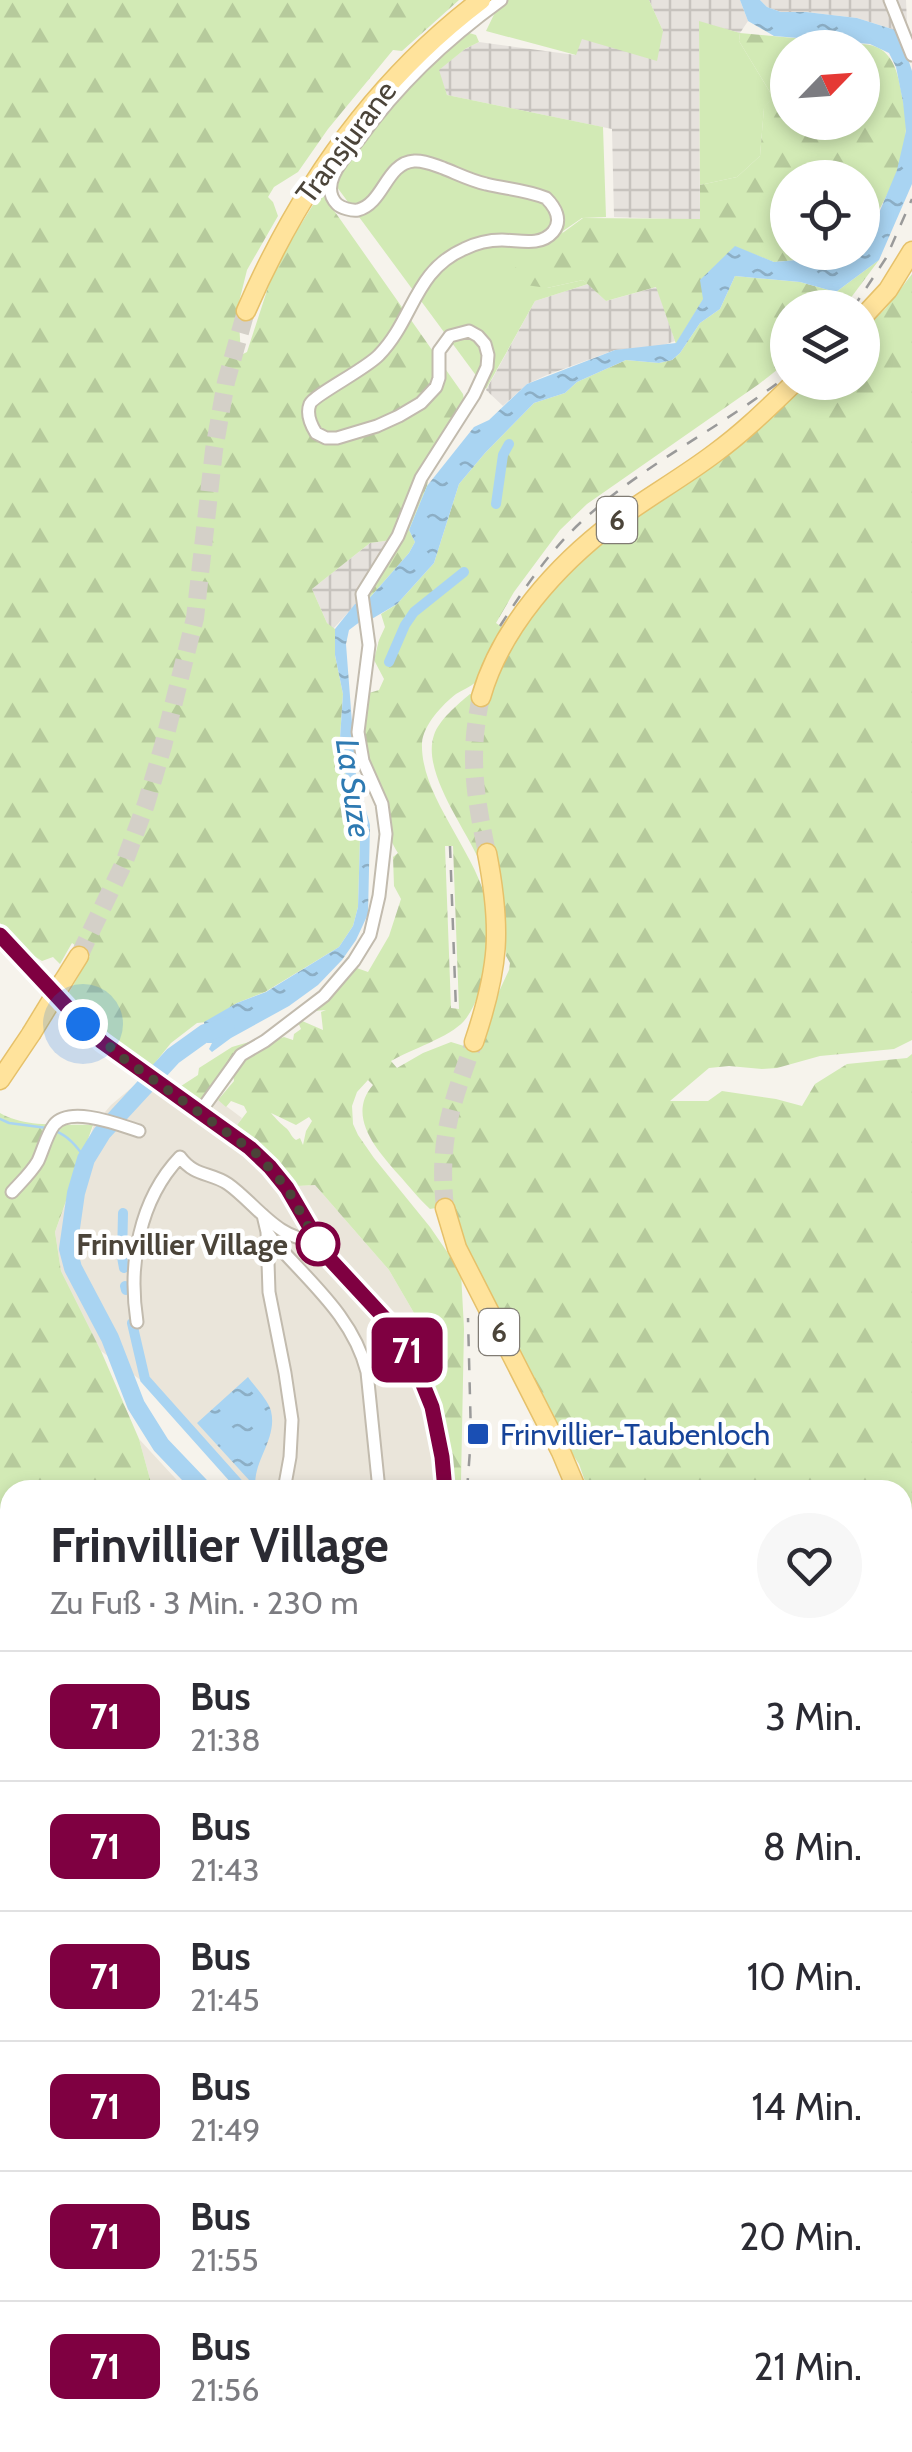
<!DOCTYPE html>
<html lang="de">
<head>
<meta charset="utf-8">
<style>
  body { margin:0; font-family:Cabin,sans-serif; background:#f7f7f7; color:#2b2b33; height:100vh; display:flex; flex-direction:column; font-size:38px; white-space:nowrap }
  * { box-sizing:border-box; margin:0 }
  p { font-size:32px; color:#7c7c81 }
  .icon { flex:none; width:55px; height:55px; fill:none; stroke:currentColor; stroke-width:2; stroke-linecap:round; stroke-linejoin:round }
  .map { position:relative; flex:1; overflow:hidden }
  .side { position:absolute; left:0px; top:1480px; width:912px; height:972px; display:flex; flex-direction:column; background:#fff; border-radius:30px 30px 0 0; box-shadow:0 5px 15px #0003 }
  .side>* { flex:none }
  .badge { padding:0 20px; border-radius:15px; font-size:35px; line-height:65px }
  .needle { width:65px; rotate:65deg }
  .controls { position:absolute; left:770px; top:30px; display:grid; gap:20px }
  .controls a { display:grid; place-items:center; width:110px; height:110px; border-radius:50%; background:#fff; box-shadow:0 5px 15px #0003; font-size:50px }
  .you { position:absolute; width:50px; height:50px; margin:-25px; border:8px solid #fff; border-radius:50%; background:#1a73e8; box-shadow:0 0 0 15px #1a73e833 }
  .map>.badge { position:absolute; translate:-50% -50%; box-shadow:0 0 0 5px #fff }
  .round { display:grid; place-items:center; flex:none; width:105px; height:105px; border-radius:52px; background:#f7f7f7 }
  .summary { display:flex; align-items:center; justify-content:space-between; height:170px; padding:0 50px }
  h1 { font-size:48px; font-weight:700; line-height:75px }
  ul { padding:0; list-style:none }
  li { display:flex; align-items:center; gap:30px; height:130px; padding:0 50px; border-top:2px solid #e1e1e2 }
  li div { flex:1 }
  li b { display:block; font-size:38px }
  li em { font-style:normal }
  li .badge { min-width:110px; font-weight:700; text-align:center }
  .map>svg:first-child { display:block }
  .residential { fill:#eae5da }
  .industrial { fill:url(#industrial-grid) }
  .green { fill:#d2eab5 }
  .forest { fill:url(#forest-firs); fill-rule:evenodd }
  .water { fill:url(#water-ripples) }
  .lines { fill:none; stroke-linecap:round; stroke-linejoin:round }
  .stream { stroke:#a9d4f2; stroke-width:2.5 }
  .canal { stroke:#a9d4f2; stroke-width:10 }
  .river { stroke:#a9d4f2; stroke-width:18 }
  .primary-tunnel { stroke:#d4d0c8; stroke-width:18; stroke-dasharray:18 9; stroke-linecap:butt }
  .street-casing { stroke:#c2bbae; stroke-width:15 }
  .secondary-casing { stroke:#d6c79b; stroke-width:19 }
  .primary-casing { stroke:#e6c16a; stroke-width:21 }
  .street { stroke:#fff; stroke-width:11 }
  .secondary { stroke:#fff3cd; stroke-width:15 }
  .primary { stroke:#ffe39c; stroke-width:18 }
  .rail { stroke:#9a9a9a; stroke-width:2.5; stroke-dasharray:12 12; stroke-linecap:butt }
  .primary-bridge-casing { stroke:#e6c16a; stroke-width:21; stroke-linecap:butt }
  .primary-bridge { stroke:#ffe39c; stroke-width:18 }
  .line-casing { stroke:#fff; stroke-width:22 }
  .line { stroke:#7f0041; stroke-width:15 }
  .walk { stroke:#4b4439; stroke-width:10; stroke-dasharray:0 18 }
  .stop-dot { fill:#fff; stroke:#7f0041; stroke-width:5 }
  .transit-dot { fill:#1a4fb4; stroke:#fff; stroke-width:4 }
  .labels { text-anchor:middle; dominant-baseline:central; stroke-width:9; stroke-linejoin:round; paint-order:stroke }
  .shield { fill:#fff; stroke:#817c74; stroke-width:2.5 }
  .shield-label { font-size:28px; font-weight:bold; fill:#4b4439 }
  .street-label { font-size:30px; fill:#4b4439; stroke:#fff }
  .stop-label { font-size:30px; font-weight:bold; fill:#4b4439; stroke:#fff; text-anchor:end }
  .transit-label { font-size:30px; fill:#164399; stroke:#fff; text-anchor:start }
  .water-label { font-size:32px; font-style:italic; fill:#2e7ab2; stroke:#fff }
</style>
</head>
<body>
<div class="map">
<svg width="912" height="2452" viewBox="0 0 912 2452">
  <defs>
    <pattern id="industrial-grid" width="8" height="8" patternUnits="userSpaceOnUse" patternTransform="scale(2.5)"><rect width="8" height="8" fill="#e6e2dd"/><path d="M0 4h8M4 0v8" fill="none" stroke="#c7c3be"/></pattern>
    <pattern id="forest-firs" width="22" height="20" patternUnits="userSpaceOnUse" patternTransform="scale(2.5)"><rect width="22" height="20" fill="#d2eab5"/><path d="M5 1l3.5 6h-7zM16 11l3.5 6h-7z" fill="#b6ca9c"/></pattern>
    <pattern id="water-ripples" width="26" height="14" patternUnits="userSpaceOnUse" patternTransform="scale(2.5)"><rect width="26" height="14" fill="#a9d4f2"/><path d="M2 4q2-2 4 0t4 0M15 11q2-2 4 0t4 0" fill="none" stroke="#8caec5"/></pattern>
  </defs>
  <rect width="100%" height="100%" fill="#f6f3ec"/>
  <path class="residential" d="M142,1079L204,1120L218,1100L242,1118L237,1125L266,1149L294,1184L298,1186L315,1185L389,1270L421,1325L452,1480L461,1481L460,1490H250L157,1392L101,1351L61,1271L55,1232L94,1125L111,1105Z
    M139,1439L186,1490H153Z"/>
  <path class="industrial" d="M649,0H740L748,21L740,33L699,22L700,220L614,217L612,129L447,95L438,70L465,49L479,42L575,55L581,39L663,31Z
    M760,0H906L907,23L895,30L857,18L806,12H781L767,7Z
    M588,284L606,301L657,287L675,341L661,346L615,350L547,375L527,384L503,406L486,390L535,301Z
    M392,540L400,545L370,587L366,602L355,605L333,629L327,623L312,589L370,543Z"/>
  <path class="green" d="M501,0H649L663,31L657,61L582,39L576,55L486,31Z
    M699,21L740,33L739,41L773,97L764,108L760,156L737,177L700,185Z
    M459,30L476,35L479,42L465,49L439,70L447,95L603,127L606,217L582,218L563,231L547,288L583,280L588,284L535,301L486,389L331,179L346,155Z"/>
  <path class="forest" d="M0,0H459L402,51L393,50L328,129L298,172L274,187L268,197L273,202L278,216L247,270L238,306L241,355L247,352L275,266L321,192L463,394L466,410L430,467L427,486L409,530L415,542L409,553L366,602L370,587L399,545L392,540L370,543L312,589L327,623L335,629V655L343,694L340,738L347,784L360,839L358,907L353,926L339,947L265,992L237,1003L207,1022L197,1023L171,1043L150,1069L99,1030L67,996L90,956L72,943L60,964L53,957L42,961L26,951L0,923Z
    M740,33L858,44C883,43 894,58 899,81C902,96 906,112 906,127C906,163 883,207 863,235L862,178H788V252L849,253L848,254L825,267L798,260L774,262L735,247L676,344L656,287L606,301L583,280L547,288L497,281L583,218L700,219V185L737,177L760,156L764,107L773,97L739,41ZM788,48H862V122H788Z
    M879,260L844,307L788,308L787,362L759,384L587,504L560,530L514,592L496,623L505,629C498,643 487,672 476,682C470,687 462,690 456,694C443,704 423,725 422,743C420,796 476,852 487,904C492,924 488,946 485,965C483,983 476,1007 464,1021C450,1037 410,1050 391,1061L397,1068L423,1053L451,1042L464,1046L468,1039L482,1044L496,998L509,970L510,963L506,956V924L496,851L481,854V865C468,831 421,773 434,735C439,720 458,704 470,694L490,699C536,559 657,511 762,425C778,412 792,397 807,383L862,382L863,330L886,308L912,274V1040L894,1049L820,1056L777,1068L762,1069L729,1066L709,1068L670,1101H708L722,1091L776,1099L802,1106L815,1084L847,1064L907,1058L912,1054V2452H0V1954L10,1949V2442H902V1490H588L579,1464L559,1434L466,1253L454,1205L430,1209C419,1199 409,1186 398,1174C377,1150 346,1116 373,1085L368,1080L357,1092L352,1106L353,1124L358,1135L374,1158L430,1227L461,1272L464,1329L461,1481L452,1480L421,1325L389,1270L315,1185L297,1186L294,1184L266,1149L237,1125L247,1112L244,1106L231,1101L226,1107L218,1100L234,1081L232,1068L268,1043L284,1037L293,1040L294,1034L301,1029L298,1022L300,1020L323,1030L321,1012L326,1010L314,1011L326,1002L354,967L368,972L389,936L401,899L394,886L393,857L398,853C382,829 359,745 363,716C364,708 367,700 369,693L379,690L384,679L374,660L379,640L385,627L381,614L397,604L434,563L459,484L485,453L534,403L565,393L577,382L626,360L659,363L672,360L680,353L700,323L720,309L735,276L800,282L836,292ZM445,846H453L459,1009L451,1008ZM271,1113L296,1125L309,1117L312,1121L306,1131L303,1145L300,1138L296,1140C291,1137 290,1131 286,1128C280,1123 277,1120 271,1113Z
    M249,1042H253L204,1098L195,1101L178,1088L198,1075L199,1068L232,1047Z
    M0,1113C25,1128 65,1124 93,1125L55,1232L61,1271L101,1351L139,1439L153,1490H10V1792L0,1795Z
    M10,1851V1904L0,1909V1861Z"/>
  <path class="water" d="M740,0H760L767,7L781,12H806L857,18L895,30L900,34L912,71V184L879,260L836,292L800,282L735,276L720,309L700,323L680,353L672,360L659,363L626,360L577,382L565,393L534,403L485,453L459,484L434,563L397,604L370,620L361,621L349,630L346,644L356,775L370,825L368,914L356,940L342,960L318,985L289,1006L231,1038L212,1052L209,1049L212,1043H207L204,1022L237,1003L266,992L339,947L353,926L358,907L360,839L347,784L340,738L343,694L335,655V629L355,604L366,602L409,553L415,542L409,530L427,486L474,427L489,420L527,384L615,350L676,343L703,299L700,280L735,246L774,262L798,260L825,267L849,253L862,252L863,235L879,213L897,170L906,131L903,102L896,67L889,53L870,44L774,36L748,21Z
    M248,1377C255,1387 268,1400 271,1411C278,1440 251,1462 256,1490H252L249,1480L197,1423Z"/>
  <g class="lines">
    <path class="stream" d="M0,1119L9,1123L47,1128
      M55,1131C69,1136 77,1147 86,1159"/>
    <path class="canal" d="M496,504L503,455L509,444
      M389,662L405,625L414,612L464,572
      M123,1213L122,1257L124,1268
      M125,1286L126,1290
      M132,1323L145,1379L244,1490
      M0,1798L10,1795"/>
    <path class="river" d="M204,1490L161,1445L136,1405L110,1338L73,1268L68,1249L76,1193L86,1159L102,1133L173,1056L205,1033L226,1026
      M0,1827L10,1820"/>
    <path class="primary-tunnel" d="M481,697C468,756 475,795 487,853
      M79,956L124,863L146,804L163,746L195,618L214,450L226,382L246,311
      M445,1208C438,1140 451,1105 474,1042"/>
    <defs>
      <path id="street" d="M890,0L912,55
        M200,1112L241,1055L265,1041L324,996L354,961L370,935L379,896L386,834L382,804L363,761L358,732L369,645L362,594L398,536L421,478L474,395L487,367L488,355L485,344L478,336L469,331L450,336L439,351V378L436,387L421,403L399,416L377,426L337,438H326L316,433C311,425 306,414 310,404C314,395 366,369 379,355C414,319 414,271 464,249C476,243 489,240 502,240C519,240 540,247 553,232C563,220 555,207 546,198C527,190 506,189 486,184C472,181 458,174 443,168C434,165 424,160 414,161C386,163 384,203 358,210C352,211 341,208 337,204C317,184 348,154 360,138C399,84 447,39 501,0
        M12,1192C21,1182 31,1173 38,1161C43,1150 47,1134 54,1125C70,1105 120,1125 139,1131
        M263,1215L267,1232L272,1239C308,1281 353,1316 367,1372L379,1490
        M267,1232L269,1292L285,1373L292,1420L290,1457L284,1490
        M137,1322C128,1264 139,1200 180,1157C195,1177 210,1172 228,1184C254,1202 280,1243 315,1239
        M504,2452L516,2442
        M637,2452V2442"/>
      <path id="secondary" d="M0,935L83,1024L102,1042L250,1147L270,1167L287,1188L322,1251L389,1323L413,1361L432,1407L442,1457L445,1490
        M902,2070L912,2071
        M0,2076L10,2069
        M0,2144L10,2141"/>
      <path id="primary" d="M246,311C299,189 374,81 481,0
        M862,318L888,290L912,251
        M481,697C501,627 557,565 614,522C646,498 682,478 715,453C744,432 769,407 795,382
        M64,980L79,956
        M474,1042C499,968 502,930 487,853
        M0,1080L31,1034
        M445,1208L457,1248L561,1452L577,1490
        M0,1952L10,1944"/>
    </defs>
    <use href="#street" class="street-casing"/>
    <use href="#secondary" class="secondary-casing"/>
    <use href="#primary" class="primary-casing"/>
    <use href="#street" class="street"/>
    <use href="#secondary" class="secondary"/>
    <use href="#primary" class="primary"/>
    <path class="rail" d="M853,308L886,258L912,199
      M500,626C524,589 548,553 580,523C643,464 721,428 788,375
      M450,846L456,1010
      M467,1490L471,1437L468,1318
      M0,1922L10,1915"/>
    <defs>
      <path id="primary-bridge" d="M31,1034L64,980"/>
    </defs>
    <use href="#primary-bridge" class="primary-bridge-casing"/>
    <use href="#primary-bridge" class="primary-bridge"/>
  </g>
  <g class="lines">
    <defs>
      <path id="line" d="M0,935L83,1024L102,1042L250,1148L270,1167L287,1188L326,1255L389,1323L413,1360L432,1407L442,1457L445,1490"/>
    </defs>
    <use href="#line" class="line-casing"/>
    <use href="#line" class="line"/>
    <path class="walk" d="M83,1024L123,1058L257,1154L287,1188L318,1244"/>
  </g>
  <circle class="stop-dot" cx="318" cy="1244" r="20"/>
  <rect class="transit-dot" x="466" y="1422" width="24" height="24" rx="5"/>
  <g class="labels">
    <g class="shield">
      <rect x="597" y="497" width="40" height="46" rx="8"/>
      <rect x="479" y="1309" width="40" height="46" rx="8"/>
    </g>
    <g class="shield-label">
      <text x="617" y="520">6</text>
      <text x="499" y="1332">6</text>
    </g>
    <g class="street-label">
      <text transform="translate(346 142) rotate(-53)">Transjurane</text>
    </g>
    <g class="stop-label">
      <text x="288" y="1244">Frinvillier Village</text>
    </g>
    <g class="transit-label">
      <text x="500" y="1434">Frinvillier-Taubenloch</text>
    </g>
    <g class="water-label">
      <text transform="translate(354 788) rotate(82)">La Suze</text>
    </g>
  </g>
</svg>
<div class="controls">
<a><svg class="needle" viewBox="-14 -14 28 28"><path d="M0-13l5 13h-10z" fill="#e53935"/><path d="M0 13l5-13h-10z" fill="#7c7c81"/></svg></a>
<a><svg class="icon" aria-label="locate" viewBox="0 0 24 24"><circle cx="12" cy="12" r="6"/><path d="M12 2v4M12 18v4M2 12h4M18 12h4"/></svg></a>
<a><svg class="icon" aria-label="layers" viewBox="0 0 24 24"><path d="M12 4l9 5-9 5-9-5zM3 14l9 5 9-5"/></svg></a>
</div>
<div class="you" style="left:83px;top:1024px"></div>
<b class="badge" style="left:407px;top:1350px;background:#7f0041;color:#fff">71</b>
<section class="side">
<div class="summary"><div><h1>Frinvillier Village</h1><p>Zu Fuß · 3 Min. · 230 m</p></div><a class="round"><svg class="icon" aria-label="heart" viewBox="0 0 24 24"><path d="M12 20l-8-8c-3-5 5-10 8-4 3-6 11-1 8 4z"/></svg></a></div>
<ul>
<li><span class="badge" style="background:#7f0041;color:#fff">71</span><div><b>Bus</b><p>21:38</p></div><em>3 Min.</em></li>
<li><span class="badge" style="background:#7f0041;color:#fff">71</span><div><b>Bus</b><p>21:43</p></div><em>8 Min.</em></li>
<li><span class="badge" style="background:#7f0041;color:#fff">71</span><div><b>Bus</b><p>21:45</p></div><em>10 Min.</em></li>
<li><span class="badge" style="background:#7f0041;color:#fff">71</span><div><b>Bus</b><p>21:49</p></div><em>14 Min.</em></li>
<li><span class="badge" style="background:#7f0041;color:#fff">71</span><div><b>Bus</b><p>21:55</p></div><em>20 Min.</em></li>
<li><span class="badge" style="background:#7f0041;color:#fff">71</span><div><b>Bus</b><p>21:56</p></div><em>21 Min.</em></li>
</ul>
</section>
</div>
</body>
</html>
